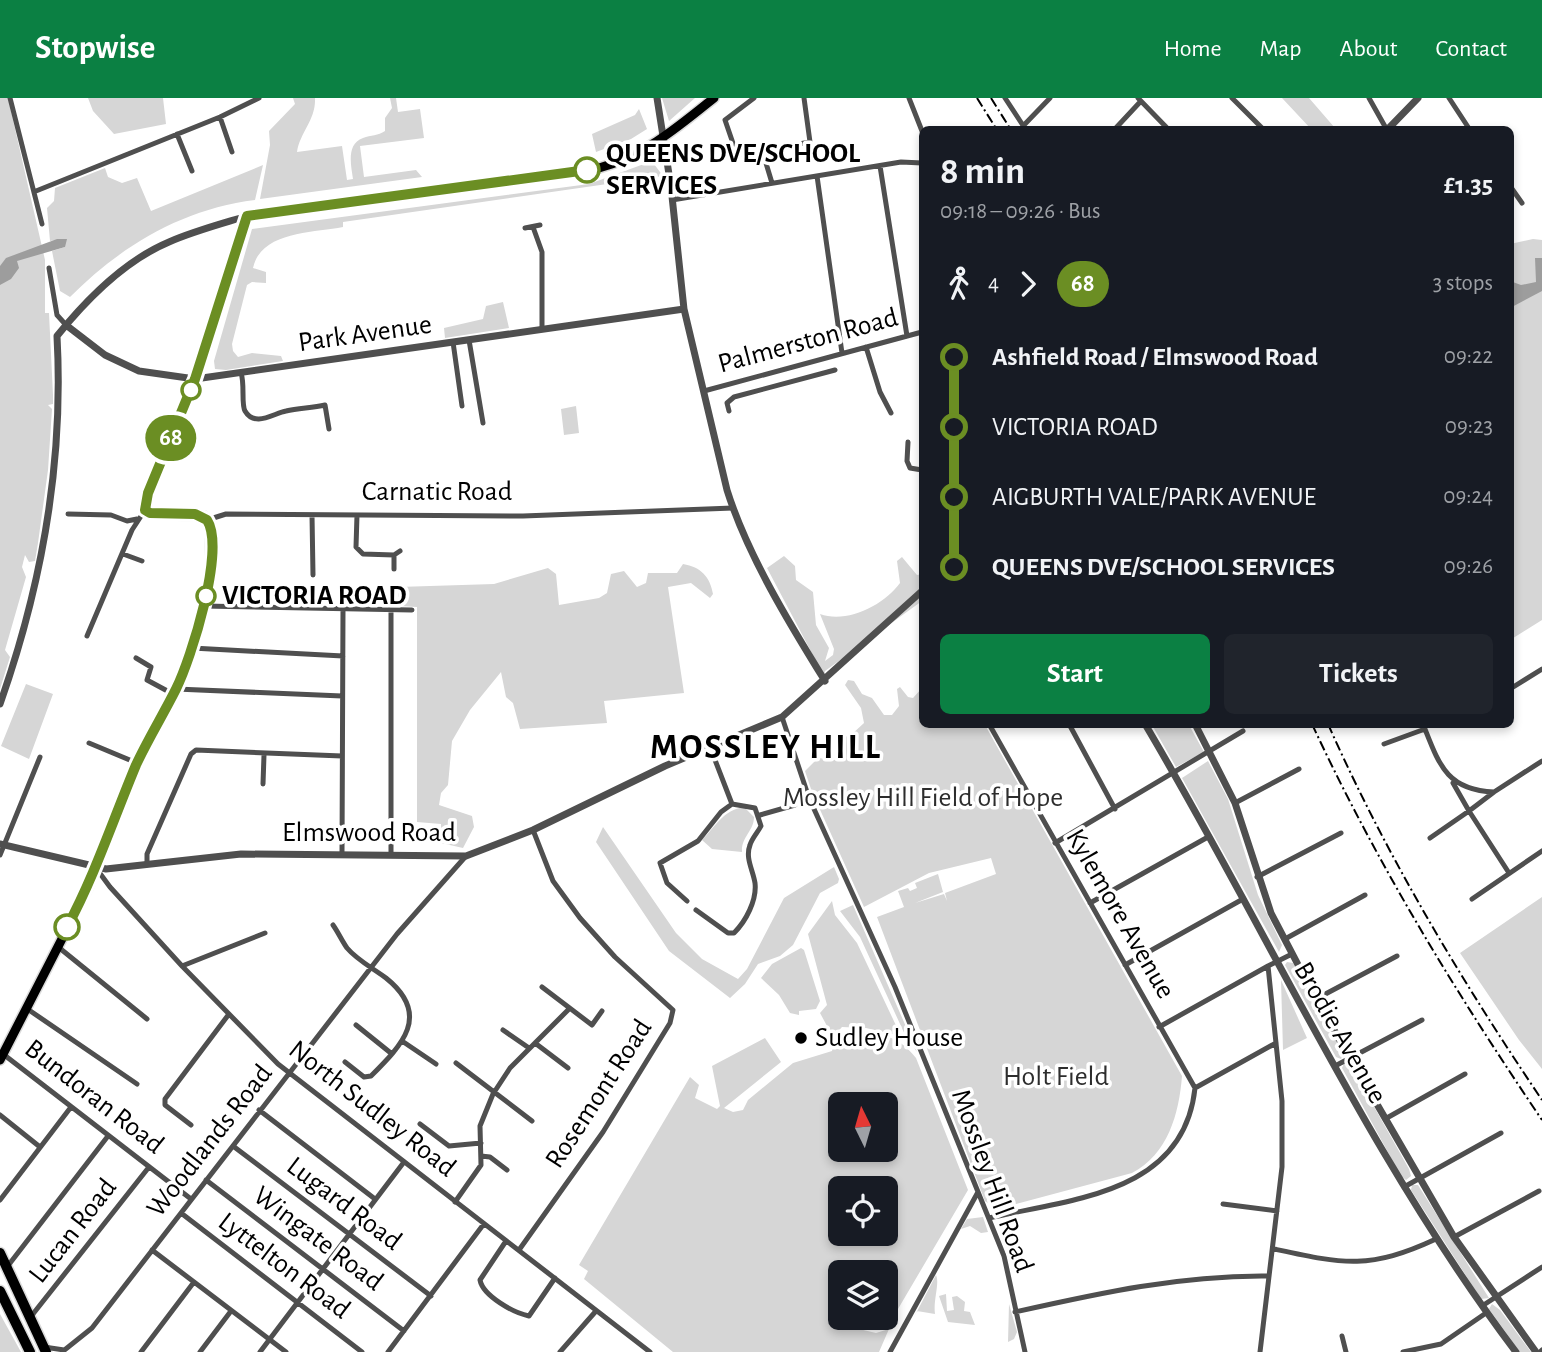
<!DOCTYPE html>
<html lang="en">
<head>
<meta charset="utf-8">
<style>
  body { margin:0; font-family:"Alegreya Sans",sans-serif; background:#20242c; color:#f1f3f6; height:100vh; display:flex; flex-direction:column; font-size:26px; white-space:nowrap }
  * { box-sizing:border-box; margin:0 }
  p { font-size:23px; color:#9ea1a6 }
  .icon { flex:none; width:38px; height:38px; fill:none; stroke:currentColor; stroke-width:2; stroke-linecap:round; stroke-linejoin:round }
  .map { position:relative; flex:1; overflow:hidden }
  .drawer { position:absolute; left:919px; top:28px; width:595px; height:602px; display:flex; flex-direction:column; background:#171b24; border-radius:10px; box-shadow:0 4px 10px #0003 }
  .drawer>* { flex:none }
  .badge { padding:0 14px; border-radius:23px; font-size:24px; line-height:46px }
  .needle { width:46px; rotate:355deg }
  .controls { position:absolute; left:828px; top:994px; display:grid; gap:14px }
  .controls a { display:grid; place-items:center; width:70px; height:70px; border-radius:10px; background:#171b24; box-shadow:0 4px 10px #0003; font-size:35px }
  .map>.badge { position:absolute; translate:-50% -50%; box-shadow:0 0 0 4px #fff }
  .legs { display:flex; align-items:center; gap:10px; height:77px; padding:0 21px; font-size:23px }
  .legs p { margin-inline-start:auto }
  .summary { display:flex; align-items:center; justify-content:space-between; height:119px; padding:0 21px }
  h1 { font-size:38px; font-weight:700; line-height:52px }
  .cta { display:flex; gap:14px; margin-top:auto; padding:14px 21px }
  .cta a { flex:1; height:80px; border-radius:10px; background:#0b8043; color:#fff; font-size:28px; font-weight:700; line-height:80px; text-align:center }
  .cta a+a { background:#20242c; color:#f1f3f6 }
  ul { padding:0 21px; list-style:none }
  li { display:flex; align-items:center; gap:24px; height:70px; font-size:26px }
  li i { display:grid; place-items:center; width:10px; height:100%; margin:0 9px; background:currentColor }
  li i::after { content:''; width:18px; height:18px; margin:-9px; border:5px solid; border-radius:50%; background:#171b24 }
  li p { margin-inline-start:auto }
  li:first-child i { background:linear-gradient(#0000 50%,currentColor 0) }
  li:last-child i { background:linear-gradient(currentColor 50%,#0000 0) }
  header { display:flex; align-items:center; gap:42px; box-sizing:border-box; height:98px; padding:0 35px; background:#0b8043; color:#fff }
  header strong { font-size:33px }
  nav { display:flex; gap:38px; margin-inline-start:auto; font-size:24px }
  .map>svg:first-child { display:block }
  .green { fill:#d6d6d6; fill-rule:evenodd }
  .water { fill:#9d9d9d }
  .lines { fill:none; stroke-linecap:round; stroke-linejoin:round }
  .primary-casing { stroke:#dbdbdb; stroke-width:12 }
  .trunk-casing { stroke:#dbdbdb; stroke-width:13 }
  .minor { stroke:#4f4f4f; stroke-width:5 }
  .tertiary { stroke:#4f4f4f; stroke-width:7 }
  .primary { stroke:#000; stroke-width:9 }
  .trunk { stroke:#000; stroke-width:10 }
  .rail { stroke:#000; stroke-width:2; stroke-dasharray:10 3.5 2 3.5; stroke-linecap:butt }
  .line-1-casing { stroke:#fff; stroke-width:16 }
  .line-1 { stroke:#6b8e23; stroke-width:10 }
  .stop-1-dot { fill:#fff; stroke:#6b8e23; stroke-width:3.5 }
  .poi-dot { fill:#000; stroke:#fff; stroke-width:2.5 }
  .labels { text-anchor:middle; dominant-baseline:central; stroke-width:7; stroke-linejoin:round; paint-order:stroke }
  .stop-label { font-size:28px; font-weight:bold; fill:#000; stroke:#fff; text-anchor:start }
  .street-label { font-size:28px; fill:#000; stroke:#fff }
  .park-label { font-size:28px; fill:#2d2d2d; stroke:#fff }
  .poi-label { font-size:28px; fill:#000; stroke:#fff; text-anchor:start }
  .district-label { font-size:35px; font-weight:bold; letter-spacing:2px; fill:#000; stroke:#fff }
</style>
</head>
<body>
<header>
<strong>Stopwise</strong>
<nav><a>Home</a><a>Map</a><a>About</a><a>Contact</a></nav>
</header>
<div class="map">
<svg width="1542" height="1254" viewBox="0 0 1542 1254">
  <rect width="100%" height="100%" fill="#fff"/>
  <path class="green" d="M0,0H8L45,162V215H49L53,297V306L48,307L52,311L48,372L38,445L35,463L29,464L25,457L22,469L26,479L5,552L10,559L0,591Z
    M88,0H163L166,26L114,36L93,13Z
    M293,0H315C316,22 300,34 297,54L342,48L347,82L353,81C351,67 346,46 363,40C371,37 378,38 385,33V20L392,10L390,0H396L398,14L420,11L424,40L360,48L364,79L416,72L422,79L260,101L270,47L269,33L295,6Z
    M662,0H695L669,23Z
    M1282,0H1309L1335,30L1311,31Z
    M639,11L647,31L631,41L596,54L592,36L635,17Z
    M644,66H654L663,78L343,124V129C313,135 261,133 253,170L266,174V185L252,184L247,187L232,246L233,253L238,259L252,255L281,258L283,263L226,272L215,271L214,263L252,131L589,86Z
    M263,67L255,102C182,111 121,148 70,199L60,193L52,153L65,149V141L50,143L47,110L54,103L55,90L105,70L108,79L122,85L137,80L151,113Z
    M1533,141L1542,142V522L1510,542V146Z
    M503,204L509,230L445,240L444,230L483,221L486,208Z
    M576,308L579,335L564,337L561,311Z
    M784,458L795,468L796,482L813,494L816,527L829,550L825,563L833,557L834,551L820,516C847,526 884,507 900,485L897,463L902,459L917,477L922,476V503L825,573L824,578L767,470Z
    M683,466C701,469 710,479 713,496L710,500L691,485L668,489L684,595L604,603L607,625L520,631L513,605L506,599L501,574L470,612L452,643L448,687L441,695L439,707L472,718L474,729L463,750L441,745V726L417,724V509L398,508V489L494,486L548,470L556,476L559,507L599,500L607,495L611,476L624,473L637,489L646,485L648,475H677Z
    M848,582L854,583L862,596L872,600L884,617H892L899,608L897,591L900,589L908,599L913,600L922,590V626L985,627L1182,978C1179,1016 1168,1056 1132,1075L1012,1107L995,1110L985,1103L877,819L904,809L898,793L908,790L910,793L917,790L915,785L938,776L943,794L915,805L944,796L947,803L945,795L996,776L991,760L929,775L864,809L817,705L811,699L813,697L805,673L818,660L836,662L844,654L836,642L851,637L864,625L861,610L845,587Z
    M26,586L53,596L29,661L1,648Z
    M1152,627H1189L1204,654L1176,669Z
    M1208,663L1228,701L1258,797L1282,847L1279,854L1182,680Z
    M744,709L754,719C754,733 741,739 742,754L712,751L702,742C716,728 723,712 744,709Z
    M603,729L676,835L702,861L738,881L747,871L784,800L834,769L839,781L838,785L820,795L793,847L780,858L758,866L745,886L730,900L669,853L596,744Z
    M1542,799V971L1519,942L1460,855Z
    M832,803L835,817L857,845L901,938L866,930L842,929L833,939L820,915L827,907L808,836Z
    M853,807L917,954L906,939L860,839L840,813Z
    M801,850L804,852L820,903L816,911L799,913V917L790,915L779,897L761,880L772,866Z
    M1287,864L1293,865L1344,955L1341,961L1336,959L1285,867Z
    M1281,882L1307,940L1283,952Z
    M843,934C875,935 896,934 916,960L968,1092L888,1228L859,1231L876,1235L889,1231L879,1254H673L584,1181L588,1173L579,1167L690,979L699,987L695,1000L717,1011L720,1008L712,968L765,940L781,964L724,1010L733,1014L743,1012L748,1002L793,965L832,953L834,943ZM840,1006H886V1052H840ZM886,1090V1136H840V1090ZM886,1174V1220H840V1174Z
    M1344,965L1350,966L1409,1071L1411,1078L1406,1082L1401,1078L1342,970Z
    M1412,1087H1418L1489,1200L1481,1201L1411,1092Z
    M983,1119L988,1134L981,1135L970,1128L961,1131L967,1121Z
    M936,1177C940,1185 933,1202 935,1216L917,1213L913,1221Z
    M946,1196L947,1213L954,1212L952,1199L957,1198L965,1204L964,1213L970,1214L975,1227L948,1224L939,1198Z
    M1009,1206L1017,1234L1014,1241L1008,1244Z
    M1492,1206L1500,1212L1531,1254H1520L1489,1211Z
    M0,1216L21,1254H0Z"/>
  <path class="water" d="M57,141H67L65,149L17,163L19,170L11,181L0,187V168L6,160Z
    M1535,160H1542V193L1510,210V183L1521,187L1536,184Z"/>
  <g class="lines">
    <defs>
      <path id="primary" d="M0,962L88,790L137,665L176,591L192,550L211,472L210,426L204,418L150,416L145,412L148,395L195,281L247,118L599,70C644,58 678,29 714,0"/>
      <path id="trunk" d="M0,1155L46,1254
        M0,1193L30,1254"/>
    </defs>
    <use href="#primary" class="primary-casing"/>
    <use href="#trunk" class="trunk-casing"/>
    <path class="minor" d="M10,0L42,126
      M754,0L725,22L737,57L810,44L804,0
      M909,0L922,33
      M1005,0L1026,32
      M1138,0L1169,32
      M1232,0L1264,32
      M1369,0L1387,32
      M1449,0L1470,32
      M220,19L232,54
      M1024,27L1050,0
      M1114,32L1141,3
      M177,36L192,73
      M762,52L772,85
      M880,68L907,238
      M817,78L842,255
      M1510,88L1522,105
      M36,93L220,19L259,0
      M672,102L901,64L922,65
      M533,129L542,154V231
      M525,130L540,127
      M49,170L57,217L66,227
      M469,242L483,325
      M453,244L462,308
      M866,249L880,294L891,315
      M241,275C245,286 241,306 245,313C255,330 274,315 286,313C299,310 312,310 325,307L329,331
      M704,293L922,234
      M729,313L727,305L734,299L835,272
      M908,344L907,363L910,370L922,372
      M68,416L111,417L127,423L137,421
      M312,417L313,477
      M357,417L356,449L363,456L394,457
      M207,422L226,416L523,418L733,410
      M123,456L142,463
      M394,471V457L400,453
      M203,508L412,512
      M87,538L132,432L145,412
      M192,550L343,558
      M136,560L151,569L147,582L173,596
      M176,591L342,598
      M1510,591L1542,571
      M782,619L809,700L895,889L1004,1158L1025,1254
      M989,626L1195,990
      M1069,626L1115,711
      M1423,626C1439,666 1446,692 1494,694L1542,663
      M89,645L137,665
      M1384,646L1425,631
      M710,649L732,706
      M1453,685L1469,713L1494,694
      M263,686L264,657
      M1235,705L1299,671
      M760,717L795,707
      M1430,740L1469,713L1509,775
      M1055,745L1243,633
      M391,755V512
      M342,756L343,511
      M0,757L40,659
      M147,766V756L191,656L196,652L342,658
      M96,770L110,789L182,868L278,966L650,1254
      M1257,779L1341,735
      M1472,801L1542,753
      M687,803L667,785L660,765L698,743L721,714L732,706L755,710L761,728C758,734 752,740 750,747C745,760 753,772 755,785C757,802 746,823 734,835H728L696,812
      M1090,805L1208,739
      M333,827C338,834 342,843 347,850C357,862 374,871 386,880C432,917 402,947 371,978L364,979L345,964
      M1285,841L1365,797
      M57,848L147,921
      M1125,867L1243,801
      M182,868L265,835
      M542,889L592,927L602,913
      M1316,901L1397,858
      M26,910L137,986
      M356,927L392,956
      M1159,929L1268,868
      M503,932L529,950
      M402,943L436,966
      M535,945L568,970
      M3,956L191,1101
      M456,965L532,1023
      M1335,968L1422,922
      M259,1012L375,1101
      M0,1017L40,1049
      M1385,1021L1465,976
      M420,1026L449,1048L481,1045
      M191,1027L165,1007V1001L229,916
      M233,1048L431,1198
      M481,1058L490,1059L507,1072
      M206,1082L404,1233
      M1404,1089L1501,1035
      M0,1102L71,1009
      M455,1104L481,1067L480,1028L493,996L510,970L569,911
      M1223,1106L1277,1113
      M181,1115L362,1254
      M989,1120C1071,1101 1184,1096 1195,990L1276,945
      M1454,1139L1539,1093
      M506,1143L480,1182C483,1198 514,1215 529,1218L555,1180
      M1274,1151C1344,1166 1369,1172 1436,1141
      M152,1152L286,1254
      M519,1152L603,1034L670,925L673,912L615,859L580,820L553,783L533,732
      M7,1169L108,1038
      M1482,1208L1542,1169
      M1015,1214C1100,1195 1181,1177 1268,1178
      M29,1221L149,1069
      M1342,1238L1346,1254
      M44,1249L64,1252
      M62,1254L92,1230L397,836L466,758
      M141,1254L194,1184
      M200,1254L231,1213
      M260,1254L404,1064
      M388,1254L483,1127
      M560,1254L596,1213
      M890,1254L978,1094
      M1260,1254L1282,1069V1003L1268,868L1292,856
      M1403,1254L1441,1246L1486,1215
      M1540,1254L1542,1252"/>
    <path class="tertiary" d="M657,0L671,89L684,211L727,392C747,456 789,525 825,583
      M1387,32L1418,0
      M66,227L105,257L139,273L195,281L684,211
      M0,606C42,487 64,365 57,238C86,202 126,162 169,144C194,133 221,126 247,118
      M1145,626C1269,835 1369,1060 1516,1254
      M1195,626L1235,705L1271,815L1316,901L1454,1139L1536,1254
      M0,746L106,771L241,756L466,758L533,732L665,668L782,619L922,493"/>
    <use href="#primary" class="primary"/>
    <use href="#trunk" class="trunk"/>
    <path class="rail" d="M977,0L997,32
      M991,0L1011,32
      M1312,626C1377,766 1456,895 1542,1022
      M1328,626C1387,759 1461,882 1542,1002"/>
  </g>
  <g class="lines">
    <defs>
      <path id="line-1" d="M67,829C95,777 113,722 136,667C148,641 163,617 176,591C191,561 226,451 207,422L195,416L150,415L145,412L148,395L195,281L247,118L587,72"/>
    </defs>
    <use href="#line-1" class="line-1-casing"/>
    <use href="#line-1" class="line-1"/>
  </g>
  <g class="stop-1-dot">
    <circle cx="587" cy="72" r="12"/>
    <circle cx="191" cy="292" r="9"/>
    <circle cx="206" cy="498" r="9"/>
    <circle cx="67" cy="829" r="12"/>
  </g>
  <circle class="poi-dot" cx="801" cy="940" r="7"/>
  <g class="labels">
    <g class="stop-label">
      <text x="606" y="56">QUEENS DVE/SCHOOL<tspan x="606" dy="32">SERVICES</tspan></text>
      <text x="222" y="498">VICTORIA ROAD</text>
    </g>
    <g class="street-label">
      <text transform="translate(365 236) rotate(-8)">Park Avenue</text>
      <text transform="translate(808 243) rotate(-15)">Palmerston Road</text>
      <text x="437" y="394">Carnatic Road</text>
      <text x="369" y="735">Elmswood Road</text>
      <text transform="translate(1120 816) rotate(60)">Kylemore Avenue</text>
      <text transform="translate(1340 935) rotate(60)">Brodie Avenue</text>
      <text transform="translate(599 996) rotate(-57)">Rosemont Road</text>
      <text transform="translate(94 999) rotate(38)">Bundoran Road</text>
      <text transform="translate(372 1011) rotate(38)">North Sudley Road</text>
      <text transform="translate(210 1043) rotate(-52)">Woodlands Road</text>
      <text transform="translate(992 1083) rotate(70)">Mossley Hill Road</text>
      <text transform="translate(344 1106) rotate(37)">Lugard Road</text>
      <text transform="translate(73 1133) rotate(-52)">Lucan Road</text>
      <text transform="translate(318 1141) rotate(37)">Wingate Road</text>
      <text transform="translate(284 1168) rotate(37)">Lyttelton Road</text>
    </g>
    <g class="park-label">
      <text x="923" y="700">Mossley Hill Field of Hope</text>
      <text x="1056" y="979">Holt Field</text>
    </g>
    <g class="poi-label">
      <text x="815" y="940">Sudley House</text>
    </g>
    <g class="district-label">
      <text x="766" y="649">MOSSLEY HILL</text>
    </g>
  </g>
</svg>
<div class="controls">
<a><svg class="needle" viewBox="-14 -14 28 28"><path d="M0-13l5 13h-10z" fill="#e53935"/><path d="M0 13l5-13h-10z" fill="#9ea1a6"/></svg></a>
<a><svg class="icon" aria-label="locate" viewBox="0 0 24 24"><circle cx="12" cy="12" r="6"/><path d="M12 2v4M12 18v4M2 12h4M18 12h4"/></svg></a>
<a><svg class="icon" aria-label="layers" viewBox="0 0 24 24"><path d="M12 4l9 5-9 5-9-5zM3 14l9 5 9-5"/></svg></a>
</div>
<b class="badge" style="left:171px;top:340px;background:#6b8e23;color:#fff">68</b>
<section class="drawer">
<div class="summary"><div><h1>8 min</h1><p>09:18 – 09:26 · Bus</p></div><b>£1.35</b></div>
<div class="legs"><svg class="icon" aria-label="walk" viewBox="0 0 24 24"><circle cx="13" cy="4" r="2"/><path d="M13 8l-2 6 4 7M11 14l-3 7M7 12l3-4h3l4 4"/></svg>4<svg class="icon" aria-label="forward" viewBox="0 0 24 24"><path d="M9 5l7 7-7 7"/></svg><b class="badge" style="background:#6b8e23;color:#fff">68</b><p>3 stops</p></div>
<ul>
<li><i style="color:#6b8e23"></i><b>Ashfield Road / Elmswood Road</b><p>09:22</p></li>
<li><i style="color:#6b8e23"></i><span>VICTORIA ROAD</span><p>09:23</p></li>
<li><i style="color:#6b8e23"></i><span>AIGBURTH VALE/PARK AVENUE</span><p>09:24</p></li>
<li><i style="color:#6b8e23"></i><b>QUEENS DVE/SCHOOL SERVICES</b><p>09:26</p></li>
</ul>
<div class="cta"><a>Start</a><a>Tickets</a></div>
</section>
</div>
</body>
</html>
